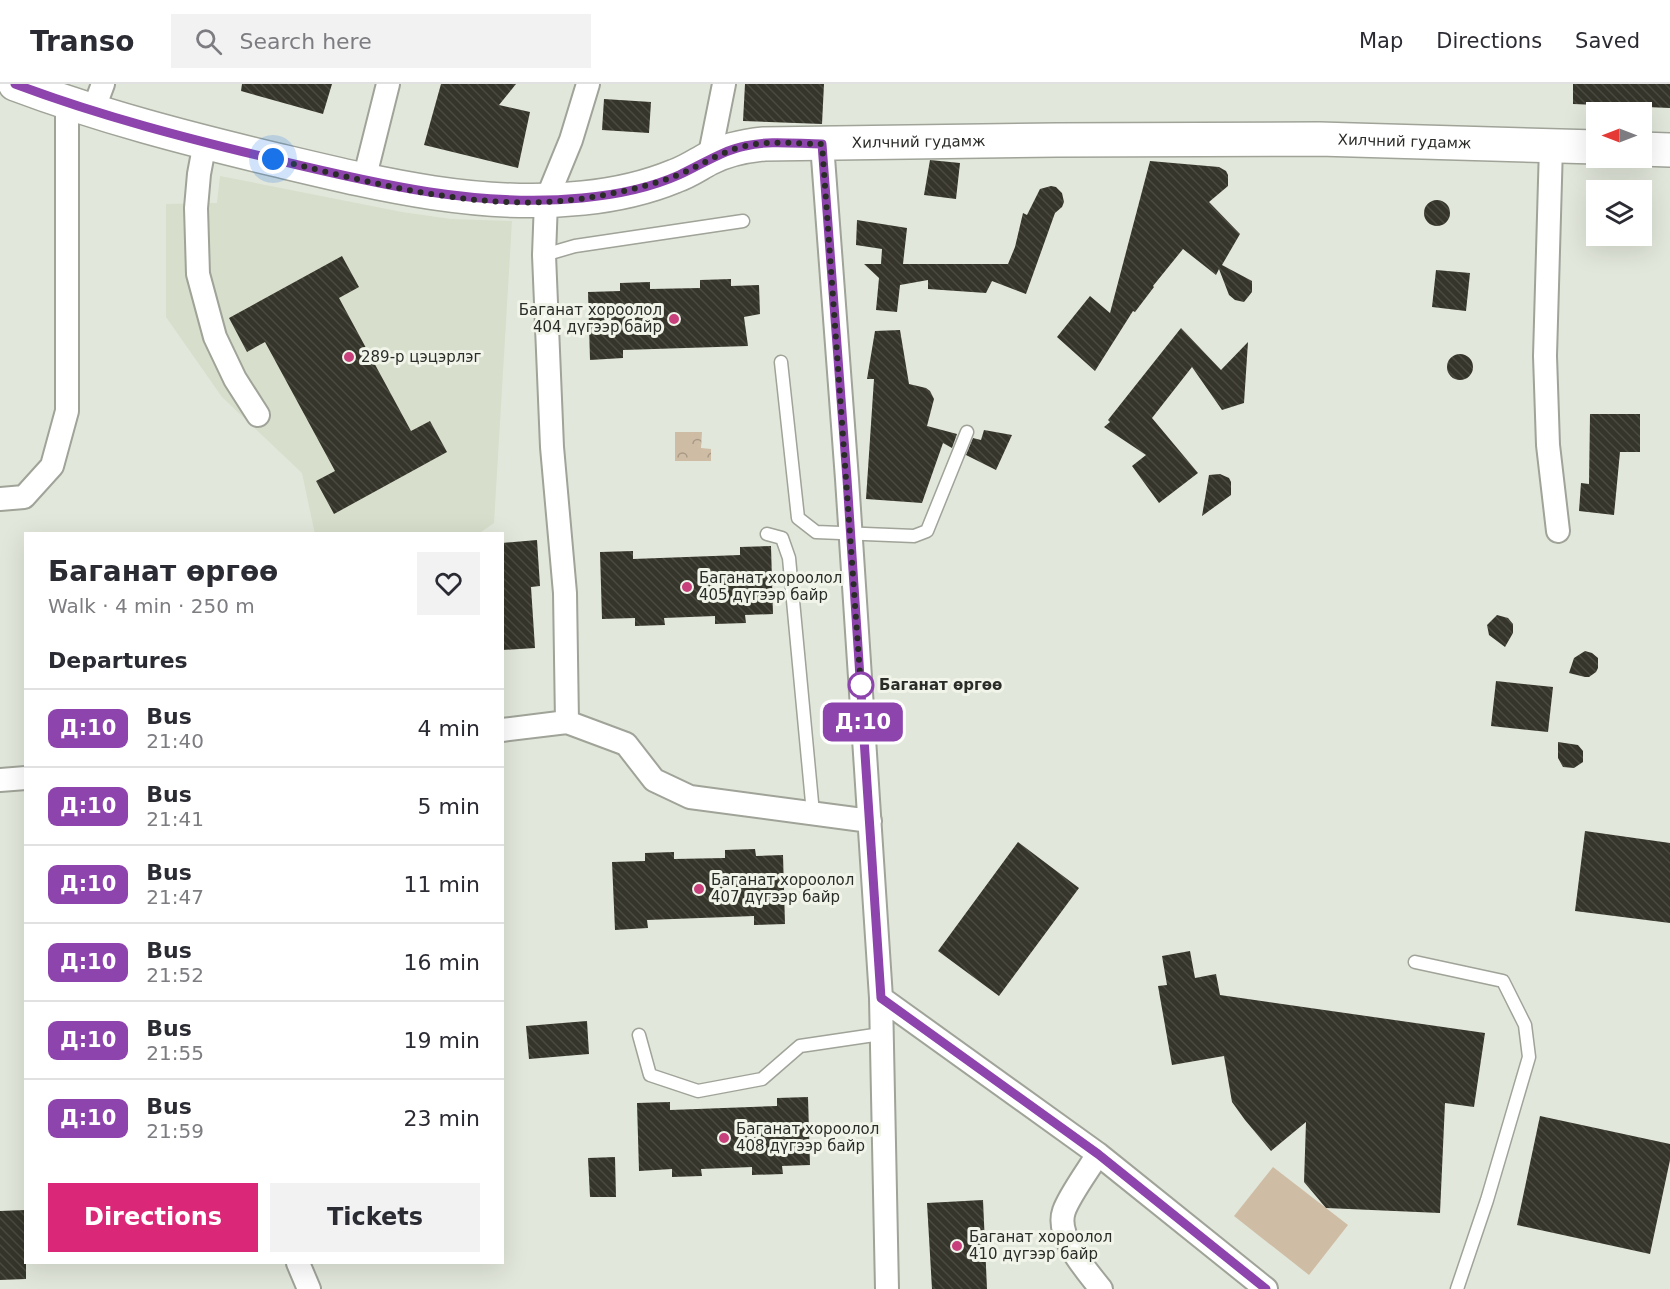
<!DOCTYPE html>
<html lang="en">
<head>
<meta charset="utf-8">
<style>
  body { margin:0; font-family:"DejaVu Sans",sans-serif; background:#f2f2f3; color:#2b2b33; height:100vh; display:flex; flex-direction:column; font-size:22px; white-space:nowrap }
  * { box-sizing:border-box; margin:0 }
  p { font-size:20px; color:#7c7c81 }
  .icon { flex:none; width:33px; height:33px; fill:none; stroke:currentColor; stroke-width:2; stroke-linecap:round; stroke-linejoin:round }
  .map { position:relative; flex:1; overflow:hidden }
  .sheet { position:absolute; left:24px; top:448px; width:480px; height:732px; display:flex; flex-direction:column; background:#fff; border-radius:0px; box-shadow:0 6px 24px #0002 }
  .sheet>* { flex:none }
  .badge { padding:0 12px; border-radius:9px; font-size:21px; line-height:39px }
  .needle { width:39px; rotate:270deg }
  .tools { position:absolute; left:1586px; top:18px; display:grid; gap:12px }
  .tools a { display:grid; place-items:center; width:66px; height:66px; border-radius:0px; background:#fff; box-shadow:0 6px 24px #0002; font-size:30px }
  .you { position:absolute; width:30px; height:30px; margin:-15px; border:4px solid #fff; border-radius:50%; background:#1a73e8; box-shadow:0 0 0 9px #1a73e833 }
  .map>.badge { position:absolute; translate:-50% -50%; box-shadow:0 0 0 3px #fff }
  h2 { padding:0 24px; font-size:22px; line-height:54px }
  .round { display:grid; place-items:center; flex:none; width:63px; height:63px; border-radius:0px; background:#f2f2f3 }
  .summary { display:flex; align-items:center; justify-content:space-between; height:102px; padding:0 24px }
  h1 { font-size:28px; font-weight:800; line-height:45px }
  .button { display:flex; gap:12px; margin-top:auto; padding:12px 24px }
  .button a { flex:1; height:69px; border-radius:0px; background:#db2777; color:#fff; font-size:24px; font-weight:800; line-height:69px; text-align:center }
  .button a+a { background:#f2f2f3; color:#2b2b33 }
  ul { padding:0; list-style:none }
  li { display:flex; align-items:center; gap:18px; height:78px; padding:0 24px; border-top:2px solid #e1e1e2 }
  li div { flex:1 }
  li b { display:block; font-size:22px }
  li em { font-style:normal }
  li .badge { min-width:66px; font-weight:700; text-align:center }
  header { display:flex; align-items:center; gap:36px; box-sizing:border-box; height:84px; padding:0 30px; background:#fff; border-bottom:2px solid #e1e1e2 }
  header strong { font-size:28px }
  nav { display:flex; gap:33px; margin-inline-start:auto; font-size:21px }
  .search { width:420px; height:54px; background:#f2f2f3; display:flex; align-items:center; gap:15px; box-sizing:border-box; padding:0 21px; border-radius:0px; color:#7c7c81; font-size:22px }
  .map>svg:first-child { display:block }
  .built { fill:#d7decb }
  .park { fill:url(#park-crowns) }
  .pitch { fill:#cfbca4 }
  .building { fill:url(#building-back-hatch) }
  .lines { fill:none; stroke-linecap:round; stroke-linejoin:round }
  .lane-casing { stroke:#9fa398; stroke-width:15 }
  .street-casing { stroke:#9fa398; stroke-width:26 }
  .secondary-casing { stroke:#9fa398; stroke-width:36 }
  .lane { stroke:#fff; stroke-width:12 }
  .street { stroke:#fff; stroke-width:22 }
  .secondary { stroke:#fff; stroke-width:33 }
  .line-casing { stroke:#fff; stroke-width:14 }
  .line { stroke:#8e44ad; stroke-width:9 }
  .walk { stroke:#2a2c28; stroke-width:6; stroke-dasharray:0 10.8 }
  .poi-dot { fill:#c73f7b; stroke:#f0f4e9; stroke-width:2 }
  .stop-dot { fill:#fff; stroke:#8e44ad; stroke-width:3 }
  .labels { text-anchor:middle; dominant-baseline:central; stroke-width:6; stroke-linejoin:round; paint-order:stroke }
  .street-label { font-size:15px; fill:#2a2c28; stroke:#f0f4e9 }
  .poi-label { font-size:15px; fill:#2a2c28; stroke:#f0f4e9; text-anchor:start }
  .stop-label { font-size:15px; font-weight:bold; fill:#2a2c28; stroke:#f0f4e9; text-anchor:start }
</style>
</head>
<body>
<header>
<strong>Transo</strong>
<div class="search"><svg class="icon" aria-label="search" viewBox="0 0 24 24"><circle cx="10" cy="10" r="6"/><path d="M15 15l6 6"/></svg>Search here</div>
<nav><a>Map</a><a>Directions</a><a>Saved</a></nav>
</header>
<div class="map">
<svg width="1670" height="1205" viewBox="0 0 1670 1205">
  <defs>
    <pattern id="park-crowns" width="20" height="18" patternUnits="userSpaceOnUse" patternTransform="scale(1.5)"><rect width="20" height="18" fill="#cfbca4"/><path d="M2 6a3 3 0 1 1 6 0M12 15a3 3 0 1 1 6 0" fill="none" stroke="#a89986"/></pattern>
    <pattern id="building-back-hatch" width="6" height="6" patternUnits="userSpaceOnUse" patternTransform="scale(1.5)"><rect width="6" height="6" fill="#36352b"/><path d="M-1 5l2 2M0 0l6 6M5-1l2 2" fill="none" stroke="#4b4a41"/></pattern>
  </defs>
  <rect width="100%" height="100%" fill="#e2e7db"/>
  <path class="built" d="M220,92L402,128L451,135L512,137L494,439L478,450H315L302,389L222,313L166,233V120L217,119Z"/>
  <path class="park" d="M675,348H702L701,364L711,365V377H675Z"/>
  <path class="pitch" d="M1273,1083L1348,1141L1309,1191L1234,1132Z"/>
  <path class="building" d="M242,0H332L323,30L241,7Z
    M441,0H516L499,21L530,28L518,84L424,61Z
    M745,0H824L822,40L743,37Z
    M1573,0H1670V24L1573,20Z
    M604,15L651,18L649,49L602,46Z
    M930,76L960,79L956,115L924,111Z
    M1150,77L1219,83L1226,87L1228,91V102L1209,118L1240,150L1222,181L1252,197V208L1244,218L1235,216L1229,211L1219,185L1216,191L1183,165L1153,202L1154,203L1135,228L1133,227L1095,287L1057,253L1090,212L1110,229Z
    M1051,102L1056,103L1062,109L1064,118L1062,123L1055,129L1026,210L992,197L986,209L928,205V196L900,201L897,228L876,226L879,194L864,180H881L882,165L856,161L857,136L907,144L903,180H1008L1015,163L1023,129L1027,131L1040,105Z
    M1424 129a13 13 0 1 1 26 0a13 13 0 1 1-26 0Z
    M342,172L359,203L339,214L411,347L430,337L447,368L334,430L316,397L335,387L265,258L247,268L229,234Z
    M1436,186L1470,189L1466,227L1432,223Z
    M731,195V202L759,201L760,230L744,233L748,262L623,266V274L590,276L588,208L620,207V199L650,198V205L700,204V196Z
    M1181,244L1221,286L1248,258L1244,319L1222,326L1192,283L1152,334L1198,389L1159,419L1132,382L1146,371L1104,343L1110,338L1108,336Z
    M900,246L909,300L926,304L930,307L934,315L927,342L957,350L952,364L943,359L922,419L866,415L874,295H867L875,247Z
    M1447 283a13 13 0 1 1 26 0a13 13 0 1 1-26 0Z
    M1590,330H1640V368H1620L1614,431L1579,427L1581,399L1589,400Z
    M984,346L1012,351L996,386L966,371L973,354L981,356Z
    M1220,390L1229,394L1231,398V411L1202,432L1209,391Z
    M537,456L540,502L531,503L535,564L502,566V459Z
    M771,462L773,530L745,531L746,539L715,540V532L664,534L665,541L635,542V534L602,535L600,468L633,467V475L740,471V463Z
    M1497,531L1508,534L1513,540V549L1505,563L1489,551L1487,541Z
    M1585,567L1592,569L1598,574V584L1596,588L1589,593H1585L1569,589L1574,574Z
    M1496,597L1553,603L1548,648L1491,642Z
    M1558,658L1578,661L1583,667V678L1574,684L1563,683L1558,674Z
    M1585,747L1670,759V839L1575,827Z
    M1018,758L1079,804L999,912L938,867Z
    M755,765L756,772L783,771L785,840L754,841V832L647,836L648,844L615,846L612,778L645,777V769L674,768V775L725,774V766Z
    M1190,867L1195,894L1216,890L1220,911L1485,949L1474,1023L1445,1019L1440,1129L1326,1124L1304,1098L1306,1038L1271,1067L1245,1036L1232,1018L1224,972L1172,981L1158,902L1167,901L1162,872Z
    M587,937L589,970L529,975L526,942Z
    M808,1013L810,1081L782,1082L783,1090L752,1091V1083L701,1085L702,1092L672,1093V1085L639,1087L637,1019L670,1018V1026L777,1022V1014Z
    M1540,1032L1670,1060V1076L1650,1170L1517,1141Z
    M615,1073L616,1113H590L588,1074Z
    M983,1116L987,1205H932L927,1119Z
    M26,1126V1195L0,1196V1127Z"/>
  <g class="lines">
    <defs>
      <path id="lane" d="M544,171L575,162L743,137
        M781,278L798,434L816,448L914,452L927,447L967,348
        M767,450L782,454L789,474L813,729
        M1415,878L1503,897L1525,941L1529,973L1487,1116L1457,1205
        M639,951L650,991L698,1007L762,995L800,962L881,950"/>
      <path id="street" d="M93,27L103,0
        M205,58L199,90L196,124L198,190L215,253L235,295L258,331
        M822,60L847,395L881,914L1098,1070L1266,1205
        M1551,62L1545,272L1548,361L1558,447
        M709,75L724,0
        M364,96L388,0
        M0,415L24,413L52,382L67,327V19
        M567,638L626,660L654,696L690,713L870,737
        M502,646L567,638L565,509L552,363L544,171L546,117L571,56L588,0
        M0,696L26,694
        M881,914L887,1205
        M1098,1070C1089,1085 1069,1112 1064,1127C1055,1152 1087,1187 1101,1205
        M298,1179L309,1205"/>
      <g id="secondary">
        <path id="s1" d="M15,0C100,32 189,55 277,76C378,100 479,125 583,114C613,111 646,104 675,92C687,88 697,81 708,75C725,66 744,62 764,60L1057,56L1319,55L1596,63"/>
        <path d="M1641,65L1670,66"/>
      </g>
    </defs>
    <use href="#lane" class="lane-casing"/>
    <use href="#street" class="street-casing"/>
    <use href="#secondary" class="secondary-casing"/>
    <use href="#lane" class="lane"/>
    <use href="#street" class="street"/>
    <use href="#secondary" class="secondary"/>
  </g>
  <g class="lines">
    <defs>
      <path id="line" d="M15,0C100,32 189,55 277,76C377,100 478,124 582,114C614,111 650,104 679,91C701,81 721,67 745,62C770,56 798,60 822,60L847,395L881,914L1098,1070L1266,1205"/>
    </defs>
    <use href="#line" class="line-casing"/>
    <use href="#line" class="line"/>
    <path class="walk" d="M273,75C374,99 482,130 587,114C616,109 647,103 675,92C699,83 719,68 745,62C770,56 798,60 822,60L861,604V601"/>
  </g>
  <g class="poi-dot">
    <circle cx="674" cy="235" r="6"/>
    <circle cx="349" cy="273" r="6"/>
    <circle cx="687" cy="503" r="6"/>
    <circle cx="699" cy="805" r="6"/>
    <circle cx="724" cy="1054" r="6"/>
    <circle cx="957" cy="1162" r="6"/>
  </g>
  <circle class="stop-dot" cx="861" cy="601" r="12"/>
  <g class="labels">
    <g class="street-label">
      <text stroke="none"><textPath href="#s1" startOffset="1414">Хилчний гудамж</textPath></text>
      <text stroke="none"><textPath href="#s1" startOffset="928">Хилчний гудамж</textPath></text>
    </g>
    <g class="poi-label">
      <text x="662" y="226" text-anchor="end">Баганат хороолол<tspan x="662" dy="17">404 дүгээр байр</tspan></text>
      <text x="361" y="273">289-р цэцэрлэг</text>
      <text x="699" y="494">Баганат хороолол<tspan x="699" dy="17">405 дүгээр байр</tspan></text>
      <text x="711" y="796">Баганат хороолол<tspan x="711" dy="17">407 дүгээр байр</tspan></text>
      <text x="736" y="1045">Баганат хороолол<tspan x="736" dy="17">408 дүгээр байр</tspan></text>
      <text x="969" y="1153">Баганат хороолол<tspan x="969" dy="17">410 дүгээр байр</tspan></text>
    </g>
    <g class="stop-label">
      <text x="879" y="601">Баганат өргөө</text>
    </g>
  </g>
</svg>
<div class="tools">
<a><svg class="needle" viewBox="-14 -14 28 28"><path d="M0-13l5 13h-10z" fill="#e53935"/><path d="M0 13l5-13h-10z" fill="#7c7c81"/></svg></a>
<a><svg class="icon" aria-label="layers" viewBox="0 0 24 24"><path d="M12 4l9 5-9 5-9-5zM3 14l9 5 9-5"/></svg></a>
</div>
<div class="you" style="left:273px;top:75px"></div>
<b class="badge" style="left:863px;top:638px;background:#8e44ad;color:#fff">Д:10</b>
<section class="sheet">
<div class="summary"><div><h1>Баганат өргөө</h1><p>Walk · 4 min · 250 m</p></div><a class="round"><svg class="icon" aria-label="heart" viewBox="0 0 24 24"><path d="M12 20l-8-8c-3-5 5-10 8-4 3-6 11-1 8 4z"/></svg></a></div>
<h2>Departures</h2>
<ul>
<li><span class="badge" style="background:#8e44ad;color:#fff">Д:10</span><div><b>Bus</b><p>21:40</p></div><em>4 min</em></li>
<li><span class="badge" style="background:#8e44ad;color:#fff">Д:10</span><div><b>Bus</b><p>21:41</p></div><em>5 min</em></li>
<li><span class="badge" style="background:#8e44ad;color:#fff">Д:10</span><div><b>Bus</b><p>21:47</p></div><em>11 min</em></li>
<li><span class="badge" style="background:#8e44ad;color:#fff">Д:10</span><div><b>Bus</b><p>21:52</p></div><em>16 min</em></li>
<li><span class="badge" style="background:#8e44ad;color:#fff">Д:10</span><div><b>Bus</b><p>21:55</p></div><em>19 min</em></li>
<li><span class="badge" style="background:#8e44ad;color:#fff">Д:10</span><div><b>Bus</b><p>21:59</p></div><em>23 min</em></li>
</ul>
<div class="button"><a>Directions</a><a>Tickets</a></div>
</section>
</div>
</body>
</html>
